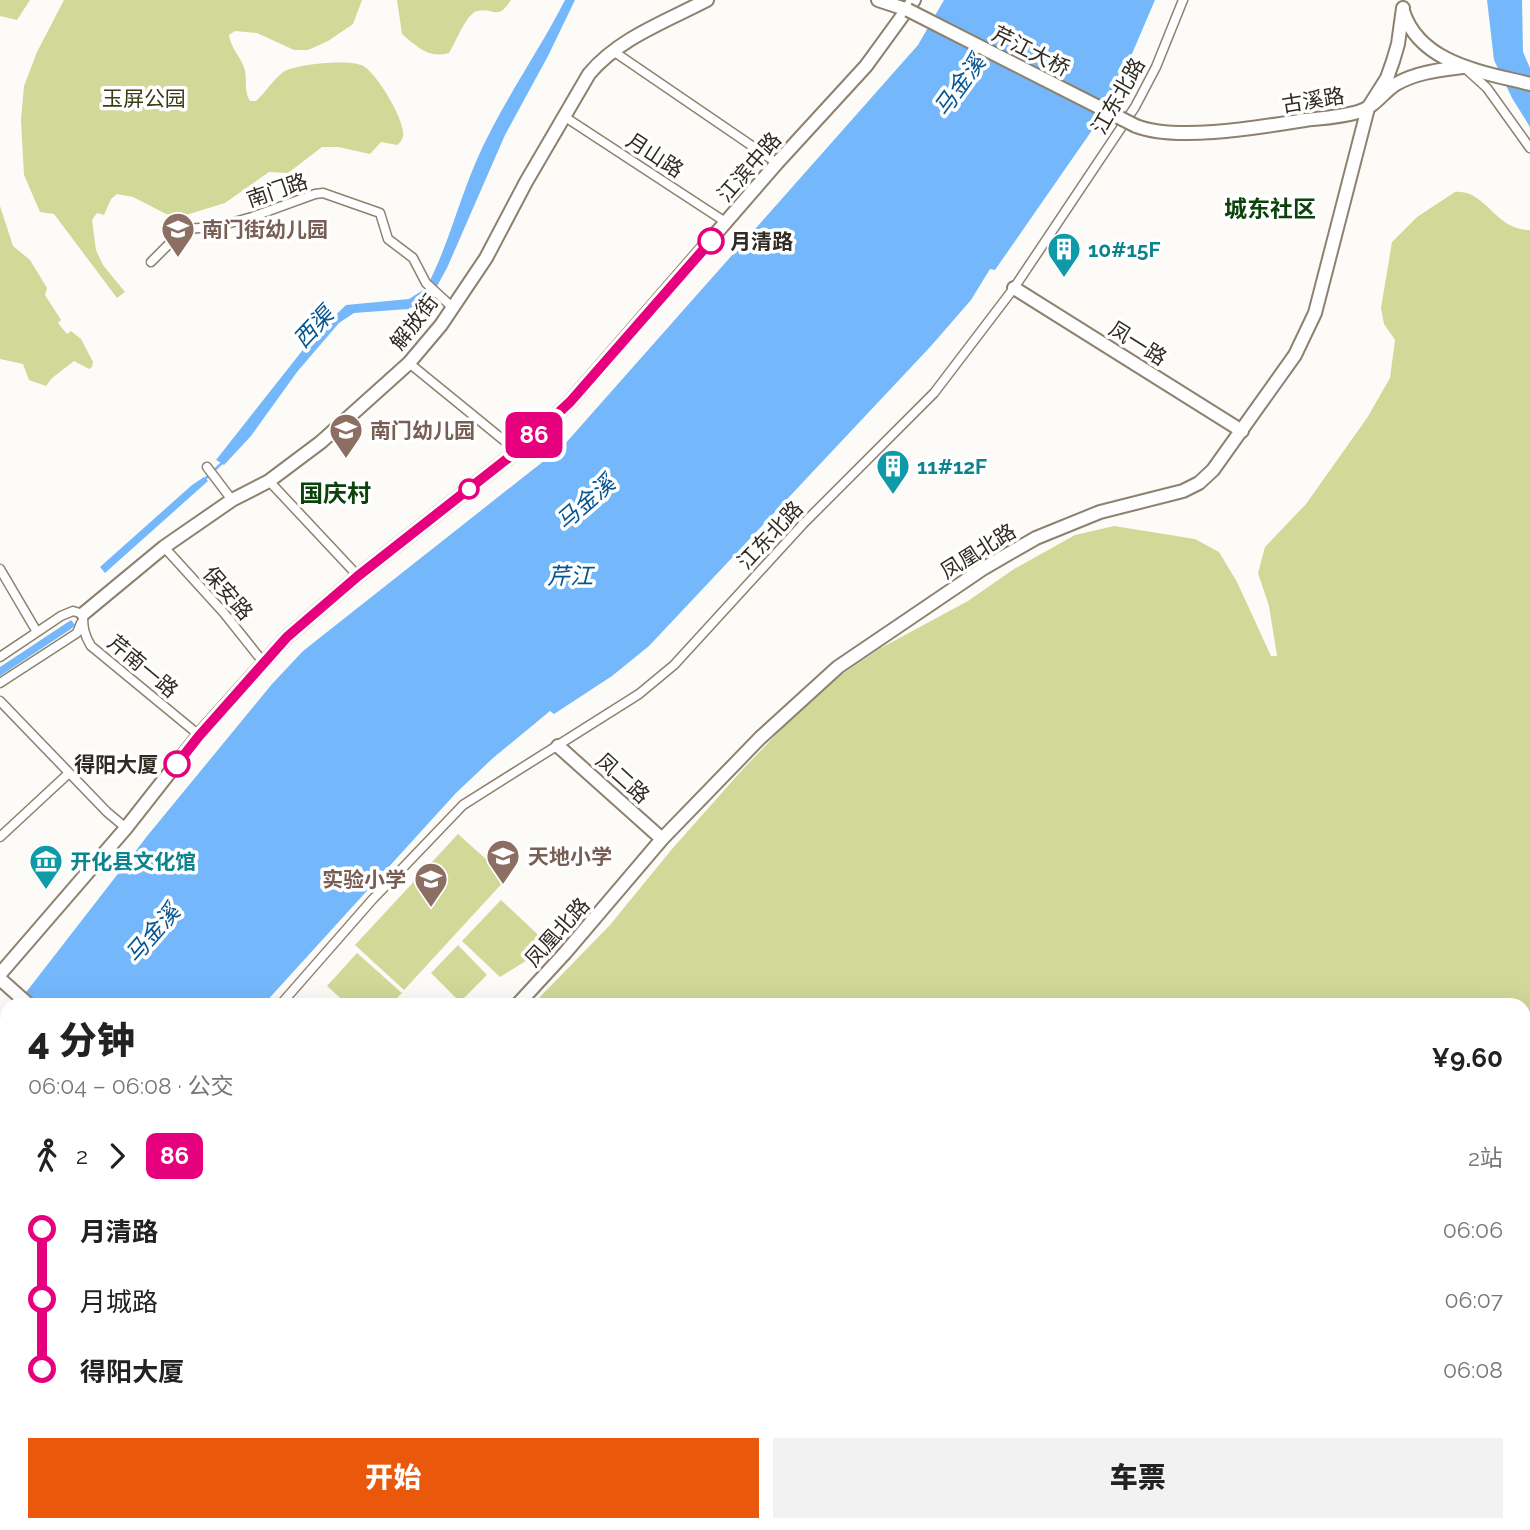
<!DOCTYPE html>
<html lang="zh">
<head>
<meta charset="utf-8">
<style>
  body { margin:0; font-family:Raleway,"Noto Sans SC",sans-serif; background:#f2f2f2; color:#222; height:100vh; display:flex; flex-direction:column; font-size:26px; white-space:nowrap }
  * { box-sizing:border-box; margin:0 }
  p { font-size:23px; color:#767676 }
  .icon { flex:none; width:38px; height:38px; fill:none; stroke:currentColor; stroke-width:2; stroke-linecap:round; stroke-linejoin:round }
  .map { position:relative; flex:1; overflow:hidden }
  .panel { position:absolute; left:0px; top:998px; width:1531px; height:534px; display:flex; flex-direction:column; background:#fff; border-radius:21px 21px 0 0; box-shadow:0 7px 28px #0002 }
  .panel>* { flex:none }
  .badge { padding:0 14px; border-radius:10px; font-size:24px; line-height:46px }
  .map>.badge { position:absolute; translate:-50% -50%; box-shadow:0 0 0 4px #fff }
  .legs { display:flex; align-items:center; gap:10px; height:77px; padding:0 28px; font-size:23px }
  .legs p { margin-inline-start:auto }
  .head { display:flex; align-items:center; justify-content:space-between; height:119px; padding:0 28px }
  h1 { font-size:38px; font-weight:800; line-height:52px }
  .cta { display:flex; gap:14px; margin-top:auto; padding:14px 28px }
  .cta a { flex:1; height:80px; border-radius:0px; background:#ea580c; color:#fff; font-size:28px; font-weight:800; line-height:80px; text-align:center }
  .cta a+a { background:#f2f2f2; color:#222 }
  ul { padding:0 28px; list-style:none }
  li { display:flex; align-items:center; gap:24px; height:70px; font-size:26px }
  li i { display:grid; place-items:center; width:10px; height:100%; margin:0 9px; background:currentColor }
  li i::after { content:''; width:18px; height:18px; margin:-9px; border:5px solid; border-radius:50%; background:#fff }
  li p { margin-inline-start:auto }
  li:first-child i { background:linear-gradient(#0000 50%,currentColor 0) }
  li:last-child i { background:linear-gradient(currentColor 50%,#0000 0) }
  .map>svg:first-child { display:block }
  .green { fill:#d1d898 }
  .water { fill:#74b8fb }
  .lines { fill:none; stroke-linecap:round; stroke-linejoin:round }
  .stream { stroke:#74b8fb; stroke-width:2.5 }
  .street-casing { stroke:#8d816f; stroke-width:11 }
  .secondary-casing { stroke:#8d816f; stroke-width:16 }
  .street { stroke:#fff; stroke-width:8 }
  .secondary { stroke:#fff; stroke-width:12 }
  .secondary-bridge-casing { stroke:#8d816f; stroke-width:16; stroke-linecap:butt }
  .secondary-bridge { stroke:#fff; stroke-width:12 }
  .line-1-casing { stroke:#fff; stroke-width:16 }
  .line-1 { stroke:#e6007e; stroke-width:10 }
  .stop-1-dot { fill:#fff; stroke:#e6007e; stroke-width:3.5 }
  .labels { text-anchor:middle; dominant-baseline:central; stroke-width:7; stroke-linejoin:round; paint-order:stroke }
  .street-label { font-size:21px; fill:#302c24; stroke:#fff }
  .park-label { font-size:21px; fill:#3a3d15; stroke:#fff }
  .education-label { font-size:21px; font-weight:bold; fill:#785e54; stroke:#fff; text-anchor:start }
  .stop-label { font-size:21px; font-weight:bold; fill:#302c24; stroke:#fff; text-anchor:start }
  .culture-label { font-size:21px; font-weight:bold; fill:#0d838f; stroke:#fff; text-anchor:start }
  .water-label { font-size:23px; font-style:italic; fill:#055590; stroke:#fff }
  .neighbourhood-label { font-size:23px; font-weight:bold; fill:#0c420b; stroke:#fff }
  .quarter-label { font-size:24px; font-weight:bold; fill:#0c420b; stroke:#fff }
</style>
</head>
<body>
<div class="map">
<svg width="1530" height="1530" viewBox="0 0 1530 1530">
  <rect width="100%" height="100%" fill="#fdfbf7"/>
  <path class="green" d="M0,0H30L17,20L0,16Z
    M64,0H362L353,24L328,41L308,50H294L257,33L235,31L229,35C231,48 239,55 244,67C248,78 243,90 250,101H256C265,93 272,81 282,73C293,64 354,58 365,67C379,78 401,114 403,132C404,138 401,142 397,145L381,142L370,154L338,147H322L288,173L269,172L225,203L186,215L166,214L133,197L117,194L111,199L104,215L97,213L92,220L96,250L103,265L125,292L117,298L54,214L40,212L24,175L21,120L24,86L37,52Z
    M397,0H511C497,22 494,7 477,11C466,14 455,44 449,53C429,59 416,46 402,34Z
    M1455,192C1486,189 1495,231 1530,230V1530H531L518,1524H1524V1004H533L610,925L672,849L743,769L819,690L879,649L968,601L1014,569L1075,535L1114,526L1195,539L1219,552L1237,582L1271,656H1277L1269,606L1258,573L1265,547L1306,504L1367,418L1390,378L1395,340L1384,324L1381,308L1392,242L1417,217Z
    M0,206L13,246L30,260L47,288L45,295L61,320L58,323L67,334L71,331L81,339L93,362L92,367L89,369L74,361L52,378L46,386L29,380L23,364L0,359Z
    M458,834L507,878L404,990L355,945Z
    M501,900L550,946L500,977L462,941Z
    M458,945L487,975L460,1002L431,973Z
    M357,953L402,993L391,1004H347L327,986Z
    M113,1524H378L373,1530H110Z"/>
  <path class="water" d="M565,0H575L548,56L505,135L447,268L431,297L408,309L354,313L339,323L297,372L251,436L224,465L216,460L313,337L346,305L409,299L426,288C447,249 458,204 475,164C499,107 537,55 565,0Z
    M944,0H1155L1111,103L995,270L990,269L971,300L931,346L649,646L612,676L554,714L550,711L493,758L456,793L264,1004H13L27,991L148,835L272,684L303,651L564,445L918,45Z
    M1487,0H1522L1523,52L1530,68V127L1512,98L1494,60Z
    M204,477L208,481L105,573L100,567L192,485Z
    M71,620L75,625L71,629L0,676V667Z
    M7,1010V1297L0,1305V1017Z"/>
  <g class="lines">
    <path class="stream" d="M205,479L223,462"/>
    <defs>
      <path id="street" d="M613,51L777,163
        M1466,69L1487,88L1530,148
        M565,117L727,223
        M151,262L184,229L216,227L252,217L315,194L323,193L380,213L388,239L413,258L426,283L452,307
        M409,363L517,451
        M207,467L232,500
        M269,481L358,576
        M164,547L224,613L263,662
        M0,569L37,632
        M83,614C83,627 84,635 91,646L199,735
        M0,657L61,616L73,611L83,614
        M0,683L77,633L81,623
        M0,701L107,812L126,828
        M0,837L69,773
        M281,1004L372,900L463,805L639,694L674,665L803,524L934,393L1014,288L1135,107L1156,67L1183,0"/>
      <path id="secondary" d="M878,0L908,10
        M1403,11C1420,64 1483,72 1530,84
        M1136,126C1177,142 1261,127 1305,120C1323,118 1341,117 1358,112C1375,107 1382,93 1396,84C1417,72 1440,70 1463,67
        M1014,288L1242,431
        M83,614L164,547L232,500L269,481L321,442L409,363L441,325L486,258L526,182L589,74C619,38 667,21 707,0
        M558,746L662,839
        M0,974L126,828L199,735L287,637L358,576L517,451L570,402L777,163L866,66L914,0
        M0,979L28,1004
        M518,1004L565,953L662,839L760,738L838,667L984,568L1036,538L1100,512L1183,491L1199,483L1213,470L1295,355L1315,313L1368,108L1387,78L1393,61L1398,44L1403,8
        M0,1337L7,1329
        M0,1367L7,1358
        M92,1530L95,1524"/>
    </defs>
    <use href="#street" class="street-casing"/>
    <use href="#secondary" class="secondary-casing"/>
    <use href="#street" class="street"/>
    <use href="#secondary" class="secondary"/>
    <defs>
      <path id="secondary-bridge" d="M908,10L1136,126"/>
    </defs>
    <use href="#secondary-bridge" class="secondary-bridge-casing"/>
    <use href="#secondary-bridge" class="secondary-bridge"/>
  </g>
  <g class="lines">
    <defs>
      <path id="line-1" d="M177,764L199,736L287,637L358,576L517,451L570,402L711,241"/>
    </defs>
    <use href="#line-1" class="line-1-casing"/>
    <use href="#line-1" class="line-1"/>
  </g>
  <defs>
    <symbol id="school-pin" viewBox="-11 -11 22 30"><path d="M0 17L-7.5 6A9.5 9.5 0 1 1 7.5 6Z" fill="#8d6e63" stroke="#fff"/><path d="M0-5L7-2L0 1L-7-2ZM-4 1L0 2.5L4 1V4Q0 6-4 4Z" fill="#fff"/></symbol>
    <symbol id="building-pin" viewBox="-11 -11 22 30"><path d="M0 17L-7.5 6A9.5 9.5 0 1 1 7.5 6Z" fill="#0f9aa8" stroke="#fff"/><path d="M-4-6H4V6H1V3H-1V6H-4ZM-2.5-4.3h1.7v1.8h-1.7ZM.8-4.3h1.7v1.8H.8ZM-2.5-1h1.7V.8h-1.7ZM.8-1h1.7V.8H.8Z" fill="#fff"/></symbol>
    <symbol id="museum-pin" viewBox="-11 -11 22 30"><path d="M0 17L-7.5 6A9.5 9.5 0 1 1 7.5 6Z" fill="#0f9aa8" stroke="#fff"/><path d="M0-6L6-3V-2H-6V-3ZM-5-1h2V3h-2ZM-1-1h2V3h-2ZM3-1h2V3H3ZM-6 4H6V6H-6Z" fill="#fff"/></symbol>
  </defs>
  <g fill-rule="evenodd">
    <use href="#school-pin" x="159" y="210" width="38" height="52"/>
    <use href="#building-pin" x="1045" y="230" width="38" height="52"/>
    <use href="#school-pin" x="327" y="411" width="38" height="52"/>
    <use href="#building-pin" x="874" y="447" width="38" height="52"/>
    <use href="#school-pin" x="484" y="837" width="38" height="52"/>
    <use href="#museum-pin" x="27" y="842" width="38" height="52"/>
    <use href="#school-pin" x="412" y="860" width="38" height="52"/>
  </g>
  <g class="stop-1-dot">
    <circle cx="711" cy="241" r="12"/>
    <circle cx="469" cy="489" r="9"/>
    <circle cx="177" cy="764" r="12"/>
  </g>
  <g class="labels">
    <g class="street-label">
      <text transform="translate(1031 51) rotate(27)">芹江大桥</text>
      <text transform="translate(1118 96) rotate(-60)">江东北路</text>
      <text transform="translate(1313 100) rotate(-9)">古溪路</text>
      <text transform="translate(655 155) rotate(33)">月山路</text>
      <text transform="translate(749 167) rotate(-49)">江滨中路</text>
      <text transform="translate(277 190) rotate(-19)">南门路</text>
      <text transform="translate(414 322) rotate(-52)">解放街</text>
      <text transform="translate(1138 343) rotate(32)">凤一路</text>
      <text transform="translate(770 535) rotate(-47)">江东北路</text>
      <text transform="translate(978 551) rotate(-32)">凤凰北路</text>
      <text transform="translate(228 593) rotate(49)">保安路</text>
      <text transform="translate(143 666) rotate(40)">芹南一路</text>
      <text transform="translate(623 778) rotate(42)">凤二路</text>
      <text transform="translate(557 932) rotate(-48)">凤凰北路</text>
    </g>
    <g class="park-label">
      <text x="144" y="98">玉屏公园</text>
    </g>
    <g class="education-label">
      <text x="202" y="229">南门街幼儿园</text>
      <text x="370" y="430">南门幼儿园</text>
      <text x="528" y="856">天地小学</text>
      <text x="406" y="879" text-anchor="end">实验小学</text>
    </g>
    <g class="stop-label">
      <text x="730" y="241">月清路</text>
      <text x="158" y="764" text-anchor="end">得阳大厦</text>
    </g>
    <g class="culture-label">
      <text x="1088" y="249">10#15F</text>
      <text x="917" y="466">11#12F</text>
      <text x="70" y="861">开化县文化馆</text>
    </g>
    <g class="water-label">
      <text transform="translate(959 85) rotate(-54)">马金溪</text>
      <text transform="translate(313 327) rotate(-47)">西渠</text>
      <text transform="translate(585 502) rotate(-41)">马金溪</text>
      <text x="570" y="575">芹江</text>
      <text transform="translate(152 933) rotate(-49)">马金溪</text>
    </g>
    <g class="neighbourhood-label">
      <text x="1270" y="208">城东社区</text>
    </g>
    <g class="quarter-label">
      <text x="335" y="493">国庆村</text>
    </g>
  </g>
</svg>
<b class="badge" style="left:534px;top:435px;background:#e6007e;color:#fff">86</b>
<section class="panel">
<div class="head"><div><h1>4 分钟</h1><p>06:04 – 06:08 · 公交</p></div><b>¥9.60</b></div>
<div class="legs"><svg class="icon" aria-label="walk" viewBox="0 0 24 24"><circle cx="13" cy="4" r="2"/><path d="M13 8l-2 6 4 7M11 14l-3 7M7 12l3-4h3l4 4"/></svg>2<svg class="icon" aria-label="forward" viewBox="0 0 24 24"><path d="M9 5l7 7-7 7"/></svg><b class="badge" style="background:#e6007e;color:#fff">86</b><p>2站</p></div>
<ul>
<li><i style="color:#e6007e"></i><b>月清路</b><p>06:06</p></li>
<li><i style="color:#e6007e"></i><span>月城路</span><p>06:07</p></li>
<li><i style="color:#e6007e"></i><b>得阳大厦</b><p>06:08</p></li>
</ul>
<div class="cta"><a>开始</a><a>车票</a></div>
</section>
</div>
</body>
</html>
